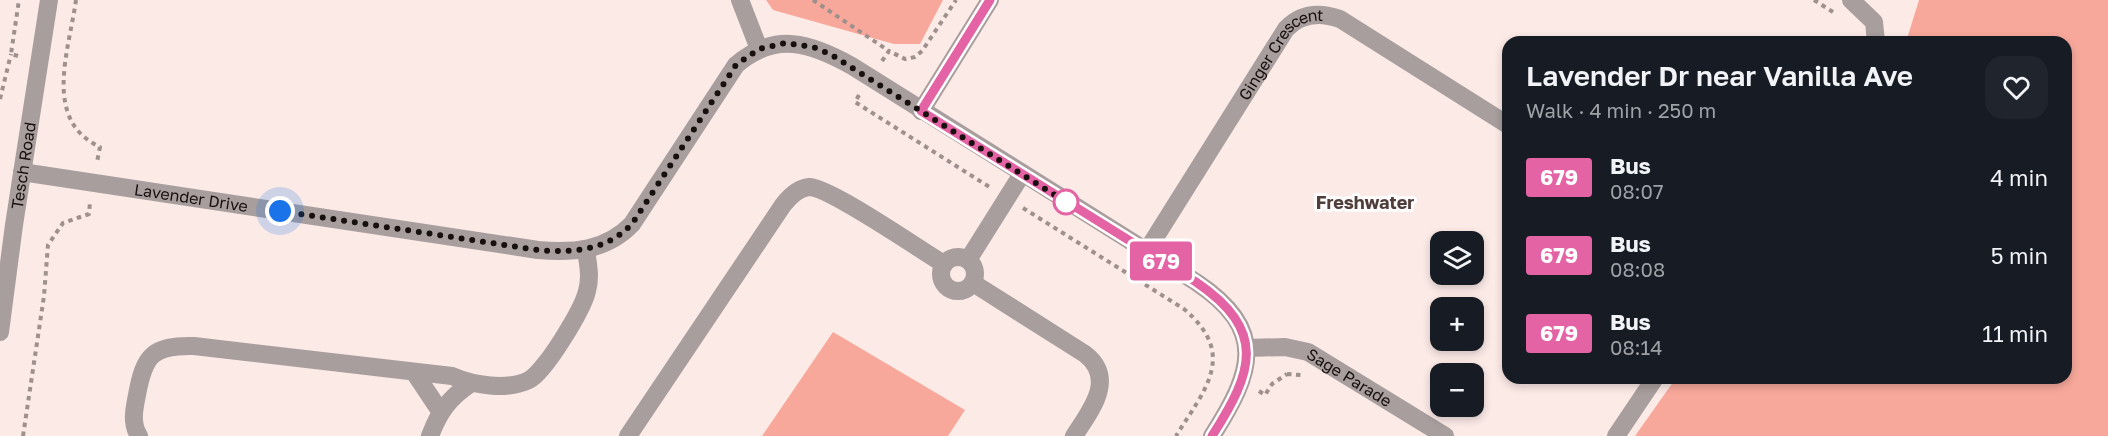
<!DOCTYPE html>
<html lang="en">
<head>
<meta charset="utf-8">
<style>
  body { margin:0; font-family:"Golos Text",sans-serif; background:#20242c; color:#f1f3f6; height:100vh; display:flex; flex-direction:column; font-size:22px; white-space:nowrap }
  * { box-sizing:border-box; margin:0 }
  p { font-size:20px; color:#9ea1a6 }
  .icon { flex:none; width:33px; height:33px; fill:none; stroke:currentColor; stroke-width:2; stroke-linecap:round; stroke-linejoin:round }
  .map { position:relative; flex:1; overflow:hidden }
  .details { position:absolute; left:1502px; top:36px; width:570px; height:348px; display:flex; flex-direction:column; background:#171b24; border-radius:18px; box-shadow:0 3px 9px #0003 }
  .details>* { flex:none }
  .badge { padding:0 12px; border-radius:4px; font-size:21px; line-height:39px }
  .tools { position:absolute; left:1430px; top:231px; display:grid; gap:12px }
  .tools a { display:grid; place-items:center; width:54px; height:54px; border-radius:12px; background:#171b24; box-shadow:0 3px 9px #0003; font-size:30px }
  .you { position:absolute; width:30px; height:30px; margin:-15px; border:4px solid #fff; border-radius:50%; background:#1a73e8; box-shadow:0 0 0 9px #1a73e833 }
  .map>.badge { position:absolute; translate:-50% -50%; box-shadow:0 0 0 3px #fff }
  .round { display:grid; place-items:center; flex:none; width:63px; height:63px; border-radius:18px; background:#20242c }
  .summary { display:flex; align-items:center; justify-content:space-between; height:102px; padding:0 24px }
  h1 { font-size:28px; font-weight:600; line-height:45px }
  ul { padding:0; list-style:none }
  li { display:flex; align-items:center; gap:18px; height:78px; padding:0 24px }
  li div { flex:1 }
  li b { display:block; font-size:22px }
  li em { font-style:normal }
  li .badge { min-width:66px; font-weight:700; text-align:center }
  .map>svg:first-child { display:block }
  .green { fill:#f8a89b }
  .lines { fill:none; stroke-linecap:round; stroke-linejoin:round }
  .path { stroke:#9d908d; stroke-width:4; stroke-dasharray:4.5 4.5; stroke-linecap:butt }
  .minor { stroke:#a89e9d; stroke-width:18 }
  .line-casing { stroke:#fff; stroke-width:14 }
  .line { stroke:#e463a4; stroke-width:9 }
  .walk { stroke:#17100f; stroke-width:6; stroke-dasharray:0 10.8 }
  .stop-dot { fill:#fff; stroke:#e463a4; stroke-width:3 }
  .labels { text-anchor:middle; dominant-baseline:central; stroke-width:6; stroke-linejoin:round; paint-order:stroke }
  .street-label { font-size:16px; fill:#17100f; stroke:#fcfcfc }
  .neighbourhood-label { font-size:18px; font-weight:bold; fill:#503e3b; stroke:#fcfcfc }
</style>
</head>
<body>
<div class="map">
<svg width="2108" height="436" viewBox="0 0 2108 436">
  <rect width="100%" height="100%" fill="#fceae7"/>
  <path class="green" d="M766,0H943L920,44H894L773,10Z
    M1919,0H2108V436H1635L1676,378H2066V42H1906Z
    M833,332L965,410L948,436H762Z"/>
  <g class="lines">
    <path class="path" d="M76,0C69,51 42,120 100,147L97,162
      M813,0L889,51
      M1814,0L1833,12
      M18,56L11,54L19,0
      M882,61L889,51L905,59L915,57L922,51L956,0
      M859,95L855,102L991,188
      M0,99L11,54
      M1023,208L1184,309C1238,355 1205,389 1176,436
      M1287,374L1301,375
      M1259,391L1265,395L1272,384L1287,374
      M23,436L44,296L48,245L63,223L89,214L90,202"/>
    <g class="minor">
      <path d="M740,0L759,49"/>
      <path d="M1851,0L1874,22L1876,42"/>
      <path d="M921,111L990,0"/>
      <path id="s1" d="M22,172L538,250C573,253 606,251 632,224L736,65C775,31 811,43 852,66L1196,282C1268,330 1253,372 1212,436"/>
      <path id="s2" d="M1146,252L1286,29C1301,13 1320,12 1340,19L1508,125"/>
      <circle cx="958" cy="274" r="17"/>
      <path d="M968,260L1022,174"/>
      <path d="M973,283L1085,354C1117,379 1090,411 1074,436"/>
      <path id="s3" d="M0,332L14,225L49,0"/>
      <path id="s4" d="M1246,348L1285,347L1308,352L1445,436"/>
      <path d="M414,372L440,411"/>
      <path d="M139,436C131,423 134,410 137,395C144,356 152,345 194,346L452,376C473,385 507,391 529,380C545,372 583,309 587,291C591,277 588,264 586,250"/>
      <path d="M430,436C439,412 449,398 470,384"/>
      <path d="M628,436L783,205C790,196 798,188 809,187C830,187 920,250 944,264"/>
      <path d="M1616,436L1655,378"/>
    </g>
  </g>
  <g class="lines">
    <defs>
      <path id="line" d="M990,0L921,111L1196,282C1268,331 1253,372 1212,436"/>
    </defs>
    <use href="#line" class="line-casing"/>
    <use href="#line" class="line"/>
    <path class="walk" d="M280,211L538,250C573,253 606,251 632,224L736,65L759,49L785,43L813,47L830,54L1066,202"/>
  </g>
  <circle class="stop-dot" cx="1066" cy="202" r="12"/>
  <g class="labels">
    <g class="street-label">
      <text stroke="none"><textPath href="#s2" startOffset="243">Ginger Crescent</textPath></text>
      <text stroke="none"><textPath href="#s3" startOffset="168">Tesch Road</textPath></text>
      <text stroke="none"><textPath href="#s1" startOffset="171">Lavender Drive</textPath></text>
      <text stroke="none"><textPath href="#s4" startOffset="111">Sage Parade</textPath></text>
    </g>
    <g class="neighbourhood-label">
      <text x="1365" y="202">Freshwater</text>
    </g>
  </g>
</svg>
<div class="tools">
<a><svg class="icon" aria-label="layers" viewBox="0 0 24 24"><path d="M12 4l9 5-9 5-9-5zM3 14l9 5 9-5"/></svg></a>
<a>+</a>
<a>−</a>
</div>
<div class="you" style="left:280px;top:211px"></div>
<b class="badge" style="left:1161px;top:261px;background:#e463a4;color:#fff">679</b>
<section class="details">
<div class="summary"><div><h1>Lavender Dr near Vanilla Ave</h1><p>Walk · 4 min · 250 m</p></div><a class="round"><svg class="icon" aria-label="heart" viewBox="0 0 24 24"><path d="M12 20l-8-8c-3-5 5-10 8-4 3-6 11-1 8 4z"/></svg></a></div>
<ul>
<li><span class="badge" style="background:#e463a4;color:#fff">679</span><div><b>Bus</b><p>08:07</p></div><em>4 min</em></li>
<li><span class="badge" style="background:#e463a4;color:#fff">679</span><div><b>Bus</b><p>08:08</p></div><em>5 min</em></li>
<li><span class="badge" style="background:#e463a4;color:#fff">679</span><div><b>Bus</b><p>08:14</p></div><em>11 min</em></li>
</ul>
</section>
</div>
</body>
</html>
